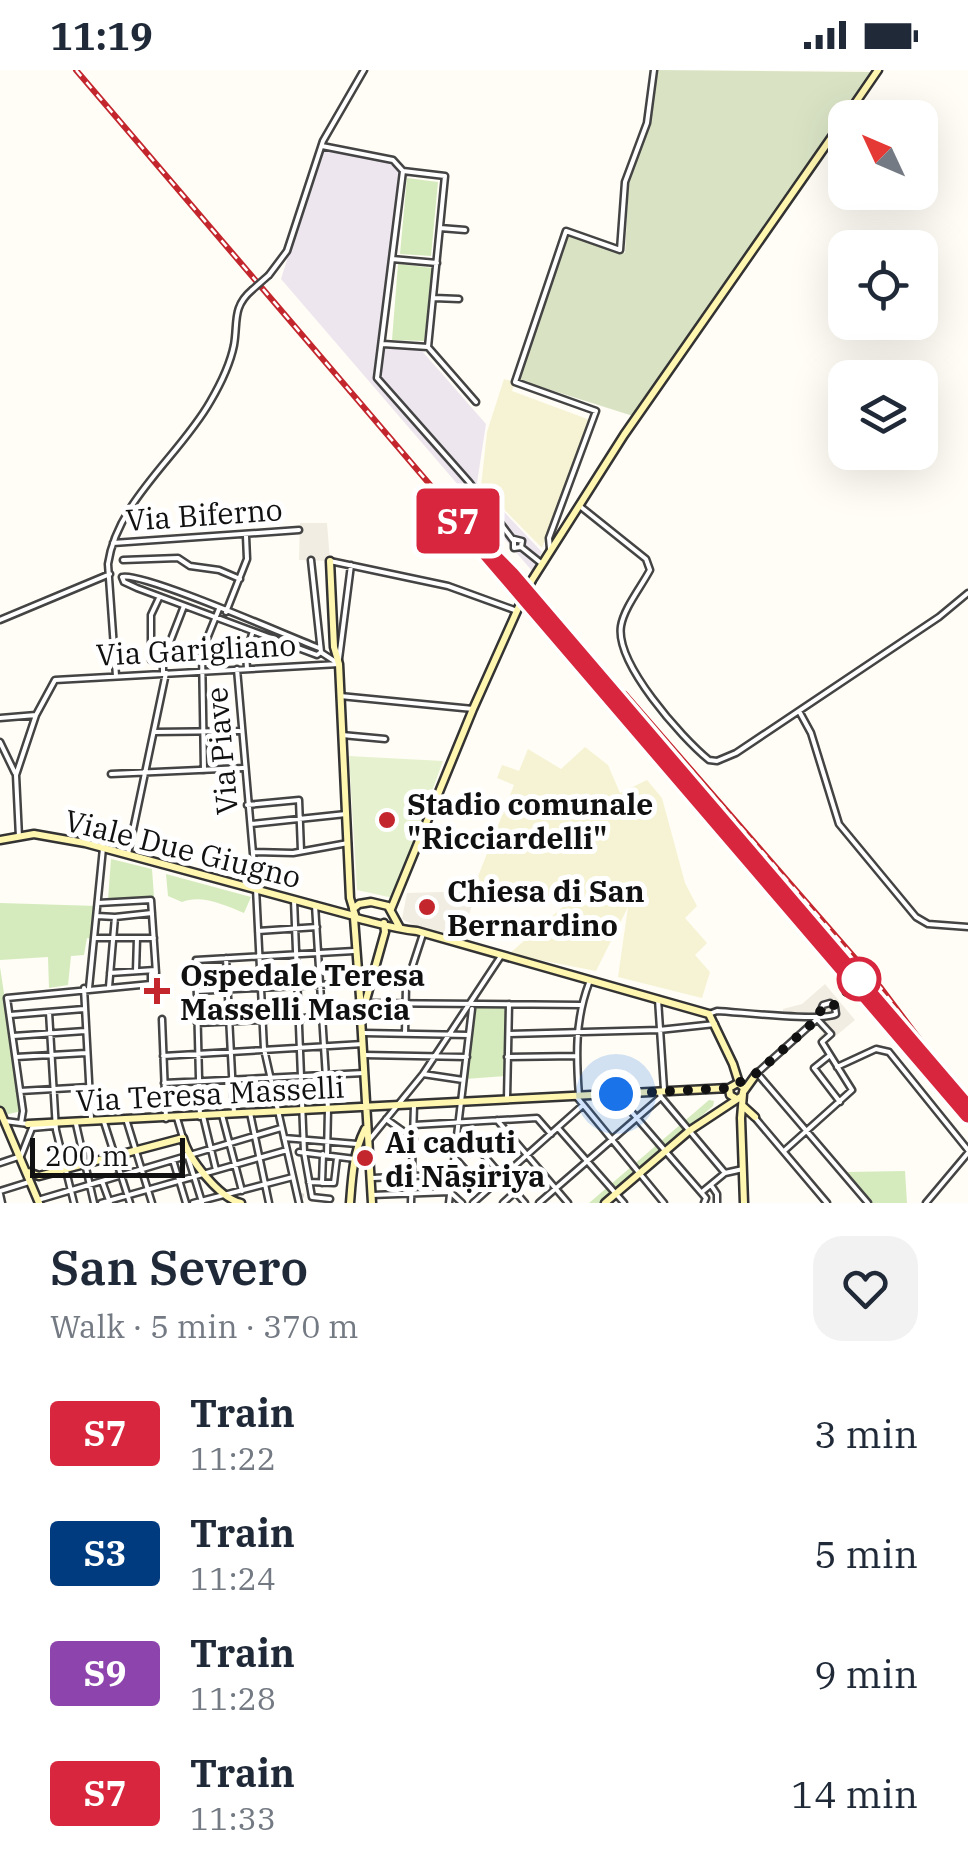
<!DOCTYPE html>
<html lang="en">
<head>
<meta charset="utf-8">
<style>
  body { margin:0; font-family:"IBM Plex Serif",serif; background:#f2f2f3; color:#1f2937; height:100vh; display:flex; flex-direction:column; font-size:38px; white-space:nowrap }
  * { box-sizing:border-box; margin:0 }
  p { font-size:32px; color:#747a83 }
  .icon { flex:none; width:55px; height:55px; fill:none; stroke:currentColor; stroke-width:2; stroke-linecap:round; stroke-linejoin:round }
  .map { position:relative; height:1133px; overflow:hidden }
  .panel { display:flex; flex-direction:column; background:#fff; flex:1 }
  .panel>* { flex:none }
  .badge { padding:0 20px; border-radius:8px; font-size:35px; line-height:65px }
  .needle { width:65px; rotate:314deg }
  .controls { position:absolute; left:828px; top:30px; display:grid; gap:20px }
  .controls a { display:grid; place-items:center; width:110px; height:110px; border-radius:20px; background:#fff; box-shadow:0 10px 40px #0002; font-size:50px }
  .scale { position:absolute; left:30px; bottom:25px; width:155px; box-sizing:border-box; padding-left:10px; border:5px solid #111; border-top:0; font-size:28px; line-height:35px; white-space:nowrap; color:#111; -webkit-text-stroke:8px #fff; paint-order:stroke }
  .you { position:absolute; width:50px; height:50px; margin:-25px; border:8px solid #fff; border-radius:50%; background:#1a73e8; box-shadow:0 0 0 15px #1a73e833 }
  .map>.badge { position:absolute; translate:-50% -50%; box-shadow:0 0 0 5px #fff }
  .round { display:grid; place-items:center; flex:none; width:105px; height:105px; border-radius:30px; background:#f2f2f3 }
  .head { display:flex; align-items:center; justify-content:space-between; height:170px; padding:0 50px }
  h1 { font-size:48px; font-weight:600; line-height:75px }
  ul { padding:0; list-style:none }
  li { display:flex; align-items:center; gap:30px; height:120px; padding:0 50px }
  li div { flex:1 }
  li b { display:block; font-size:38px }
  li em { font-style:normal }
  li .badge { min-width:110px; font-weight:700; text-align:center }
  .status { display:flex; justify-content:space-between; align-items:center; height:70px; padding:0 50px; background:#fff; direction:ltr }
  .status svg { height:28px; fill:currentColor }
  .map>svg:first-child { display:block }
  .industrial { fill:#eee6ef }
  .farmland { fill:#f6f3d4 }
  .green { fill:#d5ebbd }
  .cemetery { fill:#d9e3c4 }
  .pitch { fill:#e6f2cf }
  .plaza { fill:#f1ede2 }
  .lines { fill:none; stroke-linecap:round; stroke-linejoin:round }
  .street-tunnel { stroke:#dbdad3; stroke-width:4; stroke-dasharray:4 2; stroke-linecap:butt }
  .street-casing { stroke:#444; stroke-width:9 }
  .secondary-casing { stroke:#333; stroke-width:11 }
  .street { stroke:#fff; stroke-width:4 }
  .secondary { stroke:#fff6b0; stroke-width:6 }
  .rail-casing { stroke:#c4262e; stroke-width:6 }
  .rail { stroke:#fff; stroke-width:2.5; stroke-dasharray:8; stroke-linecap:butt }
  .street-bridge-casing { stroke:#444; stroke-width:9; stroke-linecap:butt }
  .secondary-bridge-casing { stroke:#333; stroke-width:11; stroke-linecap:butt }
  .street-bridge { stroke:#fff; stroke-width:4 }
  .secondary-bridge { stroke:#fff6b0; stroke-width:6 }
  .line-casing { stroke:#fff; stroke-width:22 }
  .line { stroke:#d7263d; stroke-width:15 }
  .walk { stroke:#111; stroke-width:10; stroke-dasharray:0 18 }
  .poi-dot { fill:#c4262e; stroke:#fff; stroke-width:4 }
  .stop-dot { fill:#fff; stroke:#d7263d; stroke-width:5 }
  .labels { text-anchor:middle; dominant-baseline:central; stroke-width:10; stroke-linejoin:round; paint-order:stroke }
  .street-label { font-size:30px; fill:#111; stroke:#fff }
  .poi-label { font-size:30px; font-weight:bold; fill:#111; stroke:#fff; text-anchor:start }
</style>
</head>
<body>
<div class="status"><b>11:19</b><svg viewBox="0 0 49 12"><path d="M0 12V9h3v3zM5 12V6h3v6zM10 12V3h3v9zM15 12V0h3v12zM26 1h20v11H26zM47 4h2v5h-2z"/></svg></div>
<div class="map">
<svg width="968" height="1133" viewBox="0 0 968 1133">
  <rect width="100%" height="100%" fill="#fffdf5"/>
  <path class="industrial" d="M323,76L391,93L403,101L384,276L422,281L486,354L477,413L542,482L533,502L281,209Z"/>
  <path class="farmland" d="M504,309L515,312L512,321L590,350L542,478L481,416L487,362Z
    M585,677L608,695L620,723L647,710L662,728L685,813L697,836L685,848L707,873L695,885L710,902L702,928L618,907L628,837L596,901L509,884L565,835L510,816L473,819L514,715L497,708L502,695L519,701L528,679L561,699Z"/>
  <path class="green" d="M407,108L438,112L431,186L400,184Z
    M398,194L433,198L424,271L392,270Z
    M111,789L152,799L154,827L108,830Z
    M166,804L251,827L244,843C225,835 201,824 182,832L168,826Z
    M0,833L97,836L94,869L87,868L84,885L71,886L68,915L49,918L48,887L0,890Z
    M0,897L22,1041L4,1045L0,1036Z
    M473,935H508L506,1006L465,1009Z
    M709,1030L714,1031L713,1036L601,1133H589Z
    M905,1101L907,1133H873L847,1102Z"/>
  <path class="cemetery" d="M658,0L871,2L633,346L519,310L568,165L625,183L629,109L650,52Z"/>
  <path class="pitch" d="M349,686L443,691L393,828L357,820Z"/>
  <path class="plaza" d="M300,453H327L330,491L299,490Z
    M476,821L462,869L418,857L402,849L407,823Z
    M825,914L855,950L825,975L818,968L825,961L815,948L783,944V939L802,934Z"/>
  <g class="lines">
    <path class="street-tunnel" d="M300,1125L306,1126"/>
    <defs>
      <path id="street" d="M322,76L393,90L403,101L377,308L469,412L513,470
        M403,101L445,106L428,277
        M440,158L465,160
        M392,189L437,193
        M269,205L287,181L323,71L364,0
        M434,228L459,229
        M383,274L428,277L476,332
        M581,437L646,489L650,500C641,517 624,538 621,556C615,593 681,667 709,690L717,691L736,683L939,547L968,523
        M113,473L299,460
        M521,477L522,471L514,469V478L521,477L541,493
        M550,479L549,468L596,341L515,312L566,161L620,180L625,112L647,53L654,0
        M123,490L178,488L190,496L219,500L240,509
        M311,490L321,582L317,585L137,518L124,512L122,507C141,501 290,567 319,578
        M330,491L448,516L517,541
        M159,528L151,545V590H163
        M226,542L247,489L246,466
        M0,550L110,504
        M322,583L339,594
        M339,589L351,495
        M237,599L256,818L264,979L299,1133
        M247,599L246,583L252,564
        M163,603V590L184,536
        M116,606L108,494C117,431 180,385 210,332C220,315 230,295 234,275C238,252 232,237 252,220
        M340,626L473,639
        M799,641L811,663L839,754L916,847L928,854L968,857
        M0,648L36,645
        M154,662L239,661
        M342,665L385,669
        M0,672L15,703
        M204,700L202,581L219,539
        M111,704L243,698
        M247,735L299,730L301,781
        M251,754L346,744
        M19,767L16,705L36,645L55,610L339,594
        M253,782L293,783L348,773
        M128,784L166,603
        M294,830L304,1082L312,1127L330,1129
        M315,835L328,1039L327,1085
        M97,846L115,847
        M258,861L317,857
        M95,868H154
        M226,888L234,1043
        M136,901L137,868
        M110,903L155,900
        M109,917L115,847L152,843
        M84,918L91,1048
        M89,918L103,778
        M197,921L357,913
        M658,929L664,1019
        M364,933L581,935
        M49,942L56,1060L74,1133
        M709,944L717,941C739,942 824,952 836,944L835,937L830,933L823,935L817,949L757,1003L868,1133
        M10,945L84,939
        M162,949L166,1049
        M197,953L362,945
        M364,963L469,965
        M405,964L406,916L423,864
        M509,964L659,960L715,954
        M13,966L85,961
        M364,985L467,987
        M163,986L363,974
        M829,986L814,998L840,1032
        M16,987L86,983
        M507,987L576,986
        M837,997L876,979L889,982L968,1080
        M423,1004L463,1010
        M164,1013L364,1003
        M20,1021L89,1017
        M616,1024L706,1128L704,1133
        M576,1026L664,1133
        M579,1026C576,986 575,950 589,913
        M661,1027L725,1103L743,1099
        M507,1029L509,934
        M250,1043L269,1133
        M222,1045L242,1121
        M203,1046L216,1100
        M200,1047L196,890L354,881
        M177,1048L183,1068
        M386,1049L414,1069
        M756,1049L827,1133
        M497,1050L568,1133
        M5,1051L28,1054
        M104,1052L130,1133
        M127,1052L152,1133
        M21,1053L23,1041L7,928L151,914V904L156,903L151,830L98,833
        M76,1054L94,1133
        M414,1055L537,1048L551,1064
        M558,1058L624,1133
        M284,1068L357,1074
        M370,1069L423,1004L501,886
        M457,1073L475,1075L525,1133
        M784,1081L852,1020L822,972L831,964L818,950
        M299,1082L355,1089
        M187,1084L202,1132
        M455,1088L485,1122
        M173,1090L186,1133
        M0,1093L21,1086L32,1058L54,1056
        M373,1108L453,1104
        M102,1111L110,1133
        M309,1112L334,1113L337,1088
        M322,1113L323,1084
        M711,1115L717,1124V1133
        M0,1121L29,1112
        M702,1122L725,1103
        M0,1124L2,1133
        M372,1125L450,1122L462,1133
        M38,1130L281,1058
        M101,1133L287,1080
        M193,1133L293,1107
        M411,1133L414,1035
        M449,1133L472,939
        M473,1133L583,1035
        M503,1133L514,1123
        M539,1133L661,1027L659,1021
        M926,1133L968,1083"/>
      <path id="secondary" d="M845,48L878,0
        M330,491L334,577L339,594L350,828L353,838
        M532,510L624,365L845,48
        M0,770L34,764L85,773L354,846
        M359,834L353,839L356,848C377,853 395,859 417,861L709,944L733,994L739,1013
        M359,834L371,832L388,836L400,858
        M391,839L473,639L520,534
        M354,848L361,940
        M744,1021L757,1003
        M743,1024L741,1048L744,1133
        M743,1036L755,1047
        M0,1041L39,1133
        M28,1054L729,1018
        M28,1102L39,1106L183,1068C188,1088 219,1128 241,1133
        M350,1133C352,1107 353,1083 365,1059
        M372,1133L361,948L385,862L384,853
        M605,1133L689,1061L742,1026L744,1018L738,1013L729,1018L730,1025L735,1028"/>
    </defs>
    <use href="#street" class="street-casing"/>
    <use href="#secondary" class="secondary-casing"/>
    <use href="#street" class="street"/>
    <use href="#secondary" class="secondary"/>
    <defs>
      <path id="rail" d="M76,0L968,1045
        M625,624L881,918L926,978"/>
    </defs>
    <use href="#rail" class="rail-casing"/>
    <use href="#rail" class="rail"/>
    <defs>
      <path id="street-bridge" d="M252,220L269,205"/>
      <path id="secondary-bridge" d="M520,534L532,510"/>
    </defs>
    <use href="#street-bridge" class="street-bridge-casing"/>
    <use href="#secondary-bridge" class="secondary-bridge-casing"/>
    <use href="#street-bridge" class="street-bridge"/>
    <use href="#secondary-bridge" class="secondary-bridge"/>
  </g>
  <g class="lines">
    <defs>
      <path id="line" d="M968,1038L511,504L457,449L968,1045"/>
    </defs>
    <use href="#line" class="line-casing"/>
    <use href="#line" class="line"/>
    <path class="walk" d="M616,1024L729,1018L757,1003L817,949L823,935H834L859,909"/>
  </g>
  <g class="poi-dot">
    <circle cx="387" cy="750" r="10"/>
    <circle cx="427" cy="837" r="10"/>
    <path d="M152 906h10v10h10v10h-10v10h-10v-10h-10v-10h10z"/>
    <circle cx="365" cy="1088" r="10"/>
  </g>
  <circle class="stop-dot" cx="859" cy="909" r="20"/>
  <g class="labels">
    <g class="street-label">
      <text transform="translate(204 444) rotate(-4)">Via Biferno</text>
      <text transform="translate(196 579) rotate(-3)">Via Garigliano</text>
      <text transform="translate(221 681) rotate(-95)">Via Piave</text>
      <text transform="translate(183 778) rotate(14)">Viale Due Giugno</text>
      <text transform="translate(210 1023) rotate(-3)">Via Teresa Masselli</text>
    </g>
    <g class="poi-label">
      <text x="407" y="733">Stadio comunale<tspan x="407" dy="34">"Ricciardelli"</tspan></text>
      <text x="447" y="820">Chiesa di San<tspan x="447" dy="34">Bernardino</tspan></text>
      <text x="180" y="904">Ospedale Teresa<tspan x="180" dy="34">Masselli Mascia</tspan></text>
      <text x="385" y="1071">Ai caduti<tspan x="385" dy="34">di Nāṣiriya</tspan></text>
    </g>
  </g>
</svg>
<div class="controls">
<a><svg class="needle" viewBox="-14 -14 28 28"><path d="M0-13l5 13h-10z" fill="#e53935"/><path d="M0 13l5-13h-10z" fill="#747a83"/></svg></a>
<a><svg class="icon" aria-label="locate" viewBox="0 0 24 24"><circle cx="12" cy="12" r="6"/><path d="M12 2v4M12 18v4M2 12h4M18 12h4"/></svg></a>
<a><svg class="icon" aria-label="layers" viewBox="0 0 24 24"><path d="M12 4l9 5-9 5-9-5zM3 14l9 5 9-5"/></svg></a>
</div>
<div class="scale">200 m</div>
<div class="you" style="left:616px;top:1024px"></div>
<b class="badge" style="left:458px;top:451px;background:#d7263d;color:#fff">S7</b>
</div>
<section class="panel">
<div class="head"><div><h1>San Severo</h1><p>Walk · 5 min · 370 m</p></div><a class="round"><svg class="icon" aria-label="heart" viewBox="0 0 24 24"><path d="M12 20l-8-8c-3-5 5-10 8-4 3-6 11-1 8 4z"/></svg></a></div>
<ul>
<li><span class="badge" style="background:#d7263d;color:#fff">S7</span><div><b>Train</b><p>11:22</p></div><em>3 min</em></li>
<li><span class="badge" style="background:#003b80;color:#fff">S3</span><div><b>Train</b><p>11:24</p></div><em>5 min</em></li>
<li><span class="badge" style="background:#8e44ad;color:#fff">S9</span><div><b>Train</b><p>11:28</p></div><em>9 min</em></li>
<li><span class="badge" style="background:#d7263d;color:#fff">S7</span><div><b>Train</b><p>11:33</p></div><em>14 min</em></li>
</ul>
</section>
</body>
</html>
